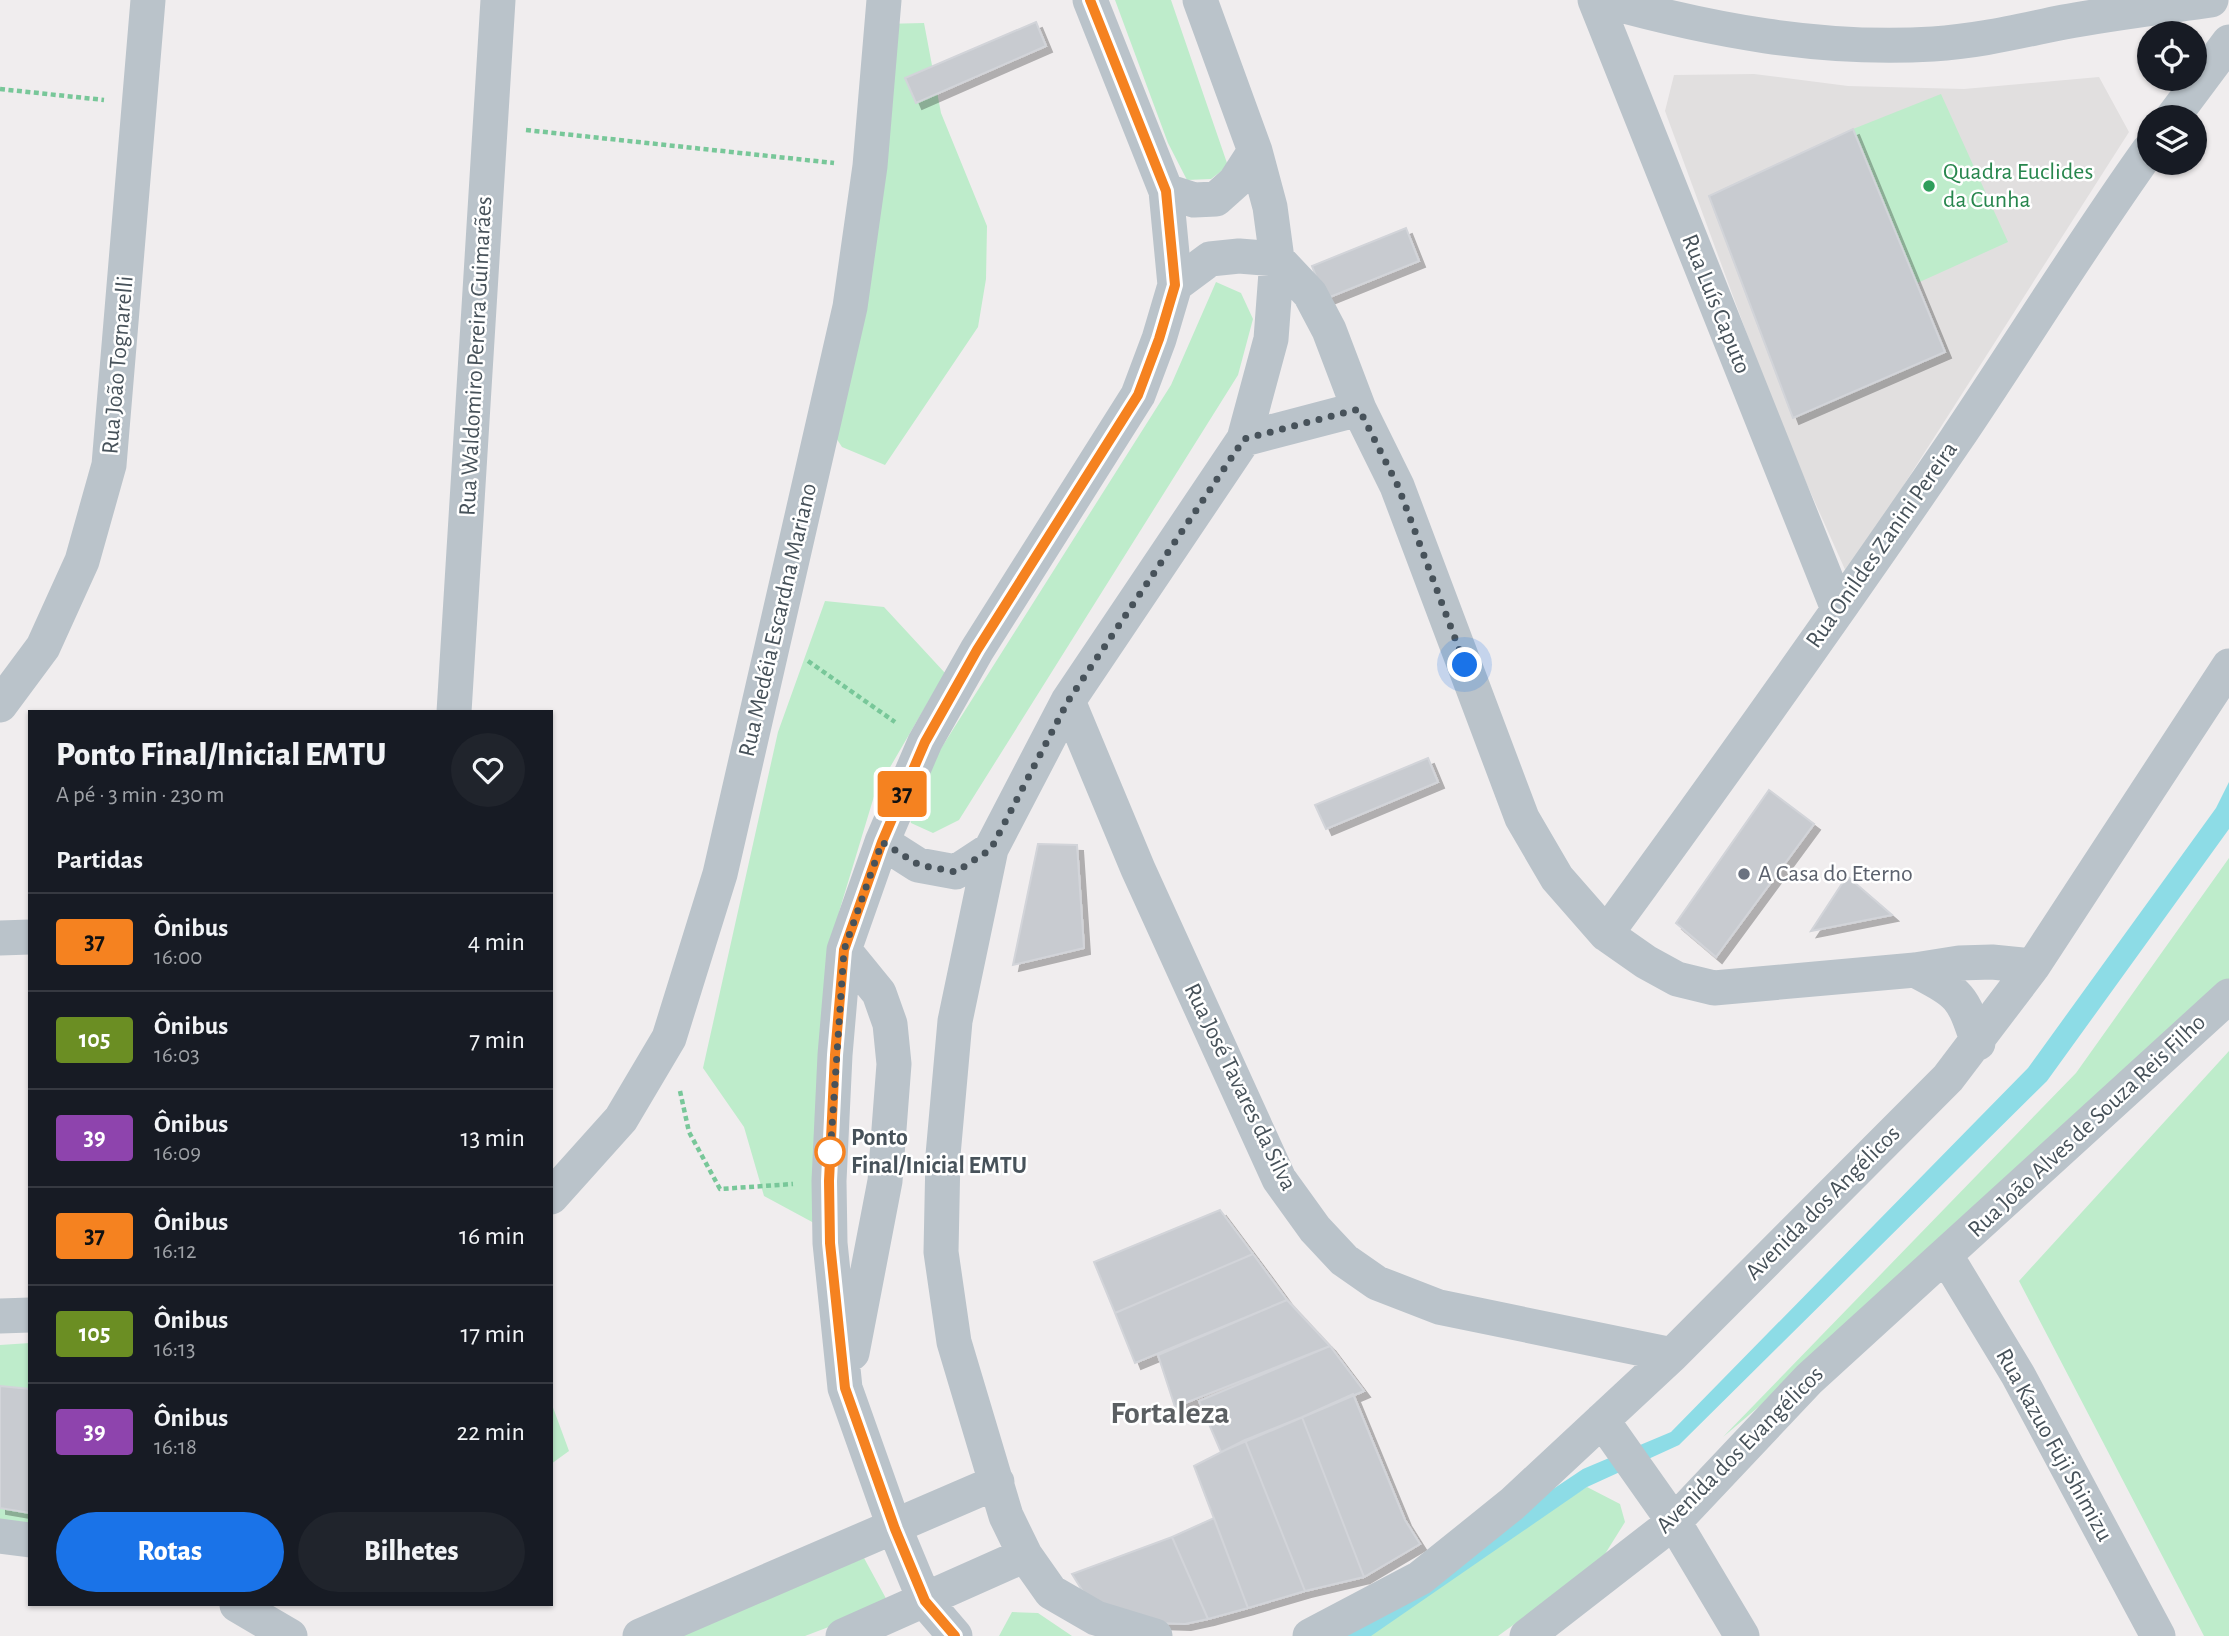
<!DOCTYPE html>
<html lang="pt">
<head>
<meta charset="utf-8">
<style>
  body { margin:0; font-family:"Alegreya Sans",sans-serif; background:#20242c; color:#f1f3f6; height:100vh; display:flex; flex-direction:column; font-size:26px; white-space:nowrap }
  * { box-sizing:border-box; margin:0 }
  p { font-size:23px; color:#9ea1a6 }
  .icon { flex:none; width:38px; height:38px; fill:none; stroke:currentColor; stroke-width:2; stroke-linecap:round; stroke-linejoin:round }
  .map { position:relative; flex:1; overflow:hidden }
  .details { position:absolute; left:28px; top:710px; width:525px; height:896px; display:flex; flex-direction:column; background:#171b24; border-radius:0px; box-shadow:0 2px 5px #0004 }
  .details>* { flex:none }
  .badge { padding:0 14px; border-radius:5px; font-size:24px; line-height:46px }
  .fabs { position:absolute; left:2137px; top:21px; display:grid; gap:14px }
  .fabs a { display:grid; place-items:center; width:70px; height:70px; border-radius:50%; background:#171b24; box-shadow:0 2px 5px #0004; font-size:35px }
  .you { position:absolute; width:35px; height:35px; margin:-18px; border:5px solid #fff; border-radius:50%; background:#1a73e8; box-shadow:0 0 0 10px #1a73e833 }
  .map>.badge { position:absolute; translate:-50% -50%; box-shadow:0 0 0 4px #fff }
  h2 { padding:0 28px; font-size:26px; line-height:63px }
  .round { display:grid; place-items:center; flex:none; width:74px; height:74px; border-radius:37px; background:#20242c }
  .summary { display:flex; align-items:center; justify-content:space-between; height:119px; padding:0 28px }
  h1 { font-size:33px; font-weight:800; line-height:52px }
  .button { display:flex; gap:14px; margin-top:auto; padding:14px 28px }
  .button a { flex:1; height:80px; border-radius:42px; background:#1a73e8; color:#fff; font-size:28px; font-weight:800; line-height:80px; text-align:center }
  .button a+a { background:#20242c; color:#f1f3f6 }
  ul { padding:0; list-style:none }
  li { display:flex; align-items:center; gap:21px; height:98px; padding:0 28px; border-top:2px solid #363941 }
  li div { flex:1 }
  li b { display:block; font-size:26px }
  li em { font-style:normal }
  li .badge { min-width:77px; font-weight:700; text-align:center }
  .map>svg:first-child { display:block }
  .education { fill:#e1dfdf }
  .green { fill:#beeccb }
  .water { fill:#8ddce6 }
  .building { fill:#c8cbd0; stroke:#d2d4d9; stroke-width:2; filter:url(#shadow) }
  .lines { fill:none; stroke-linecap:round; stroke-linejoin:round }
  .path { stroke:#78c799; stroke-width:4.5; stroke-dasharray:5 3.5; stroke-linecap:butt }
  .street { stroke:#bac3ca; stroke-width:35 }
  .line-casing { stroke:#fff; stroke-width:16 }
  .line { stroke:#f58220; stroke-width:10 }
  .walk { stroke:#47525a; stroke-width:7; stroke-dasharray:0 12.6 }
  .leisure-dot { fill:#2e9e5b; stroke:#fff; stroke-width:2.5 }
  .worship-dot { fill:#6b7280; stroke:#fff; stroke-width:2.5 }
  .stop-dot { fill:#fff; stroke:#f58220; stroke-width:3.5 }
  .labels { text-anchor:middle; dominant-baseline:central; stroke-width:5; stroke-linejoin:round; paint-order:stroke }
  .leisure-label { font-size:24px; fill:#27864d; stroke:#fff; text-anchor:start }
  .street-label { font-size:24px; fill:#47525a; stroke:#fff }
  .worship-label { font-size:24px; fill:#5b616d; stroke:#fff; text-anchor:start }
  .stop-label { font-size:24px; font-weight:bold; fill:#47525a; stroke:#fff; text-anchor:start }
  .district-label { font-size:32px; font-weight:bold; fill:#5b5f62; stroke:#fff }
</style>
</head>
<body>
<div class="map">
<svg width="2229" height="1636" viewBox="0 0 2229 1636">
  <defs>
    <filter id="shadow"><feDropShadow dx="6" dy="6" stdDeviation="0" flood-color="#0004"/></filter>
  </defs>
  <rect width="100%" height="100%" fill="#f0edee"/>
  <path class="education" d="M1754,74L1848,86L1964,89L2099,77L2129,132L1847,574L1780,424L1665,111L1674,75Z"/>
  <path class="green" d="M1115,0H1171L1228,166L1211,179L1187,180L1168,143Z
    M924,23L941,113L987,226L986,279L978,327L885,465L842,447L823,418L882,24Z
    M1941,94L2008,242L1913,285L1853,129Z
    M1216,282L1241,293L1253,319L1238,375L959,820L933,833L911,823L907,806L921,780L1171,385Z
    M825,601L884,607L945,673L875,793L839,912L814,1223L764,1196L744,1127L703,1068L778,732Z
    M2229,858V1008L1723,1437L2076,1073Z
    M2229,1051V1636H2204L2019,1281Z
    M30,1343V1525L0,1521V1345Z
    M551,1402L569,1451L551,1464Z
    M1587,1487L1620,1504L1625,1522L1600,1562L1498,1636H1346Z
    M864,1558L889,1604L805,1636H669Z
    M1012,1612L1038,1613L1072,1636H999Z"/>
  <path class="water" d="M2229,782V829L2047,1081L1679,1445L1587,1487L1371,1636H1334L1583,1469L1671,1432L2028,1068L2216,808Z"/>
  <path class="building" d="M1036,22L1046,46L916,103L905,78Z
    M1853,129L1945,352L1793,418L1709,196Z
    M1406,228L1419,261L1325,299L1312,266Z
    M1428,758L1438,782L1326,829L1315,805Z
    M1769,790L1814,824L1716,957L1676,923Z
    M1038,844L1077,845L1084,948L1013,965Z
    M1847,876L1892,915L1811,931Z
    M1220,1210L1253,1254L1115,1313L1094,1262Z
    M1253,1254L1287,1300L1135,1363L1115,1313Z
    M1287,1300L1330,1346L1175,1407L1158,1355Z
    M1330,1346L1364,1391L1221,1452L1199,1401Z
    M0,1386L30,1389V1513L0,1508Z
    M1353,1394L1405,1520L1420,1544L1364,1577L1302,1417Z
    M1302,1417L1364,1577L1305,1591L1245,1440Z
    M1245,1440L1305,1591L1248,1608L1194,1466Z
    M1214,1518L1248,1608L1208,1619L1172,1537Z
    M1172,1537L1208,1619L1185,1624L1156,1623L1092,1606L1072,1574Z"/>
  <g class="lines">
    <path class="path" d="M0,89L104,100
      M526,130L834,163
      M808,661L895,722
      M680,1091L689,1132L720,1189L793,1184"/>
    <path class="street" d="M1595,0L1838,609
      M1602,0C1710,30 1820,51 1933,44C1980,41 2019,31 2064,22C2113,13 2162,7 2211,0
      M2173,117L2229,42
      M1166,191L1194,200L1216,199L1235,182L1255,151
      M1175,285L1210,259L1239,256L1277,259L1310,294L1329,330L1359,409L1397,486L1522,818L1557,878L1606,934L1646,962L1677,979L1714,988L1915,970L1959,963L1992,962L2033,966
      M1244,439L1359,409
      M1068,701L1138,869L1279,1179L1315,1229L1344,1260L1377,1283L1439,1307L1672,1355
      M0,705L43,647L82,561L109,465L148,0
      M454,712L498,0
      M882,842L918,865L956,872L991,849
      M1606,934C1725,771 1842,607 1955,441C2020,345 2081,245 2149,150
      M0,938L30,937
      M844,950L879,993L890,1024L894,1064L885,1181L852,1353
      M1915,970C1960,994 1962,994 1978,1043
      M551,1197L621,1119L669,1038L720,874L850,307L870,166L884,0
      M1946,1256L2018,1375L2158,1636
      M0,1316L30,1315
      M1602,1420L1674,1522L1742,1636
      M0,1536L30,1540
      M237,1605L290,1636
      M640,1636L997,1482
      M843,1636L1025,1555
      M955,1636L925,1601L895,1529L845,1388L830,1243L829,1181L835,1055L844,950L882,842L925,742L977,650L1138,395L1159,339L1175,285L1166,191L1090,0
      M1155,1636L1096,1618L1051,1592L1025,1555L1006,1516L954,1342L941,1252L943,1155L955,1021L991,849L1068,701L1244,439L1271,339L1277,259L1270,207L1255,151L1200,0
      M1310,1636L1420,1578L1512,1504L1672,1355L1948,1078L2033,966L2229,666
      M1527,1636L1674,1522L1809,1379L2229,996"/>
  </g>
  <g class="lines">
    <defs>
      <path id="line" d="M955,1636L925,1601L895,1529L845,1388L830,1243L829,1181L835,1055L844,950L882,842L925,742L977,650L1138,395L1159,339L1175,285L1166,191L1090,0"/>
    </defs>
    <use href="#line" class="line-casing"/>
    <use href="#line" class="line"/>
    <path class="walk" d="M830,1152V1156L844,950L882,842L919,865L956,872L991,849L1068,701L1244,439L1359,409L1398,486L1465,665"/>
  </g>
  <circle class="leisure-dot" cx="1929" cy="186" r="7"/>
  <circle class="worship-dot" cx="1744" cy="874" r="7"/>
  <circle class="stop-dot" cx="830" cy="1152" r="14"/>
  <g class="labels">
    <g class="leisure-label">
      <text x="1943" y="172">Quadra Euclides<tspan x="1943" dy="28">da Cunha</tspan></text>
    </g>
    <g class="street-label">
      <text transform="translate(1716 304) rotate(68)">Rua Luís Caputo</text>
      <text transform="translate(476 356) rotate(-87)">Rua Waldomiro Pereira Guimarães</text>
      <text transform="translate(118 365) rotate(-85)">Rua João Tognarelli</text>
      <text transform="translate(1882 545) rotate(-55)">Rua Onildes Zanini Pereira</text>
      <text transform="translate(778 620) rotate(-77)">Rua Medéia Escardna Mariano</text>
      <text transform="translate(1240 1087) rotate(64)">Rua José Tavares da Silva</text>
      <text transform="translate(2087 1126) rotate(-43)">Rua João Alves de Souza Reis Filho</text>
      <text transform="translate(1823 1203) rotate(-45)">Avenida dos Angélicos</text>
      <text transform="translate(2054 1445) rotate(61)">Rua Kazuo Fuji Shimizu</text>
      <text transform="translate(1740 1450) rotate(-45)">Avenida dos Evangélicos</text>
    </g>
    <g class="worship-label">
      <text x="1758" y="874">A Casa do Eterno</text>
    </g>
    <g class="stop-label">
      <text x="851" y="1138">Ponto<tspan x="851" dy="28">Final/Inicial EMTU</tspan></text>
    </g>
    <g class="district-label">
      <text x="1170" y="1413">Fortaleza</text>
    </g>
  </g>
</svg>
<div class="fabs">
<a><svg class="icon" aria-label="locate" viewBox="0 0 24 24"><circle cx="12" cy="12" r="6"/><path d="M12 2v4M12 18v4M2 12h4M18 12h4"/></svg></a>
<a><svg class="icon" aria-label="layers" viewBox="0 0 24 24"><path d="M12 4l9 5-9 5-9-5zM3 14l9 5 9-5"/></svg></a>
</div>
<div class="you" style="left:1465px;top:665px"></div>
<b class="badge" style="left:902px;top:794px;background:#f58220;color:#111">37</b>
<section class="details">
<div class="summary"><div><h1>Ponto Final/Inicial EMTU</h1><p>A pé · 3 min · 230 m</p></div><a class="round"><svg class="icon" aria-label="heart" viewBox="0 0 24 24"><path d="M12 20l-8-8c-3-5 5-10 8-4 3-6 11-1 8 4z"/></svg></a></div>
<h2>Partidas</h2>
<ul>
<li><span class="badge" style="background:#f58220;color:#111">37</span><div><b>Ônibus</b><p>16:00</p></div><em>4 min</em></li>
<li><span class="badge" style="background:#6b8e23;color:#fff">105</span><div><b>Ônibus</b><p>16:03</p></div><em>7 min</em></li>
<li><span class="badge" style="background:#8e44ad;color:#fff">39</span><div><b>Ônibus</b><p>16:09</p></div><em>13 min</em></li>
<li><span class="badge" style="background:#f58220;color:#111">37</span><div><b>Ônibus</b><p>16:12</p></div><em>16 min</em></li>
<li><span class="badge" style="background:#6b8e23;color:#fff">105</span><div><b>Ônibus</b><p>16:13</p></div><em>17 min</em></li>
<li><span class="badge" style="background:#8e44ad;color:#fff">39</span><div><b>Ônibus</b><p>16:18</p></div><em>22 min</em></li>
</ul>
<div class="button"><a>Rotas</a><a>Bilhetes</a></div>
</section>
</div>
</body>
</html>
